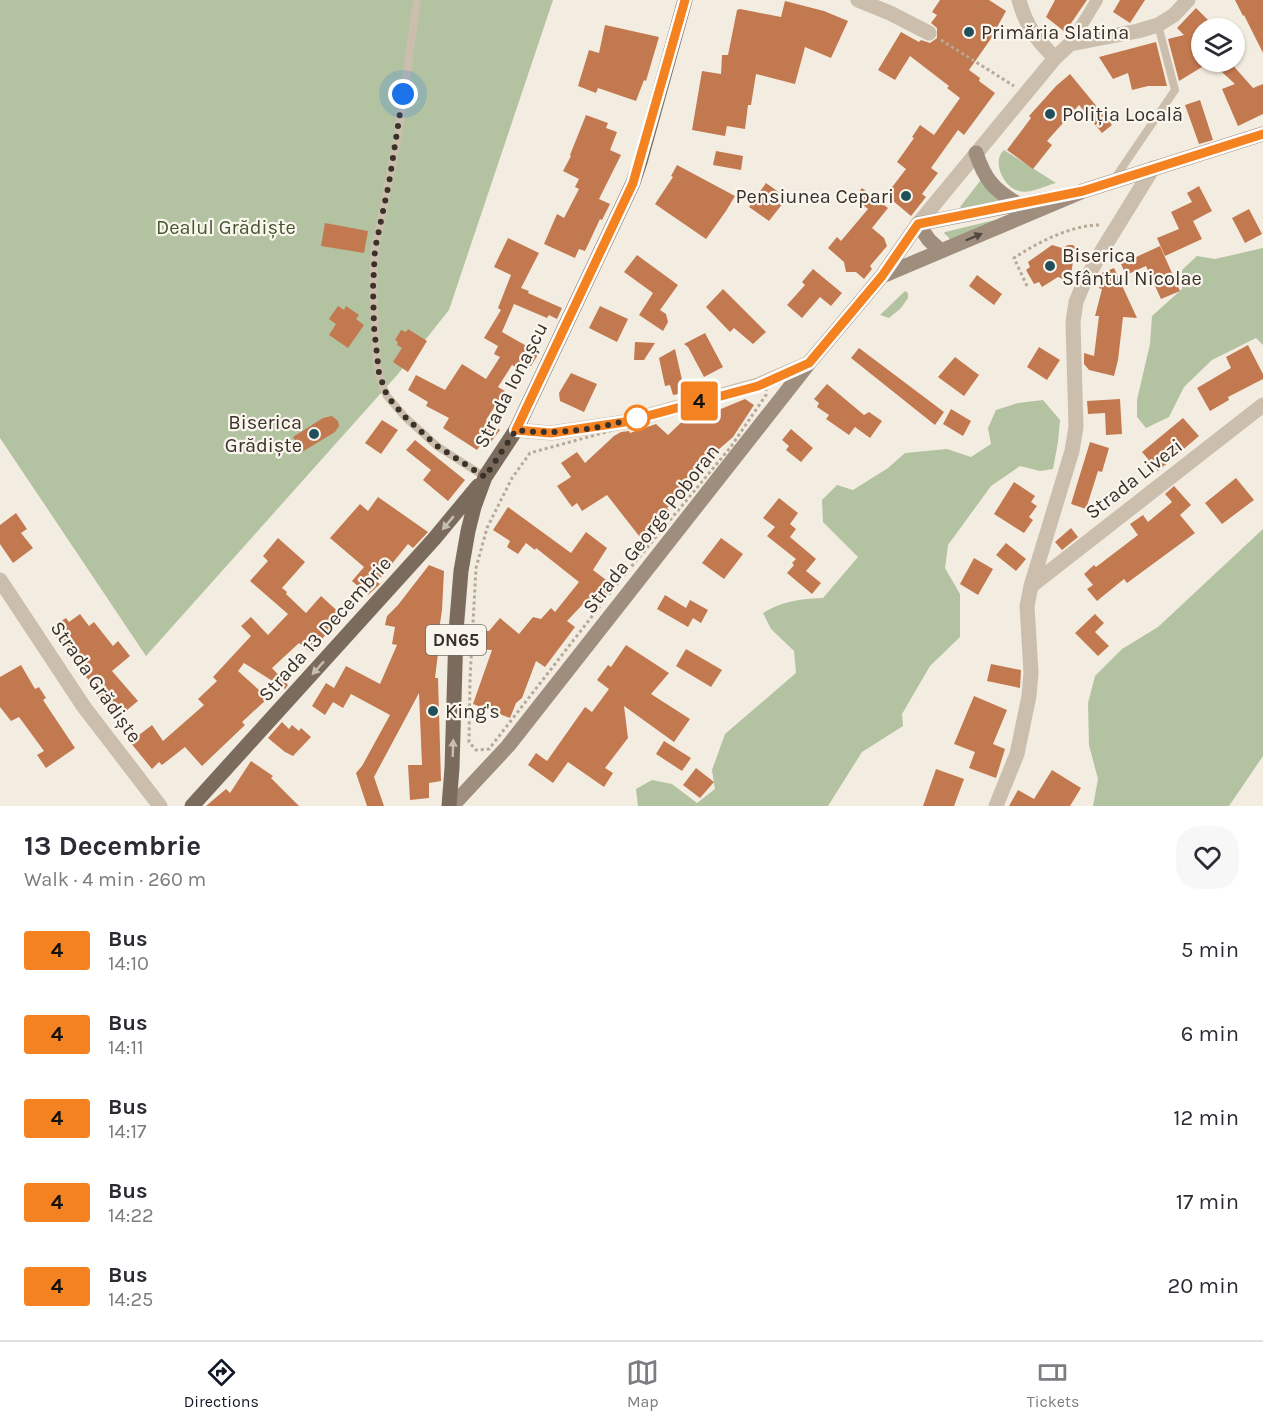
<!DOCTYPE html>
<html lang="en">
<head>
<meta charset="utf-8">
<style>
  body { margin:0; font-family:Karla,sans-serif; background:#f7f7f7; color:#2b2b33; height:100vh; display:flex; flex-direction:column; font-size:22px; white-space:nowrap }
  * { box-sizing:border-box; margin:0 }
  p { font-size:20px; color:#7c7c81 }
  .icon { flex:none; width:33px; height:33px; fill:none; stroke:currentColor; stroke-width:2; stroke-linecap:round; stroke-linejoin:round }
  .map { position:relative; height:806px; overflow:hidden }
  .panel { display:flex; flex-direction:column; background:#fff; flex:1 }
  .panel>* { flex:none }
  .badge { padding:0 12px; border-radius:4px; font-size:21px; line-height:39px }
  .tools { position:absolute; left:1191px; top:18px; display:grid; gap:12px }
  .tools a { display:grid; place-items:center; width:54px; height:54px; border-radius:50%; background:#fff; box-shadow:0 2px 4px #0004; font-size:30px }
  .you { position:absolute; width:30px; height:30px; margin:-15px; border:4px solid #fff; border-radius:50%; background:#1a73e8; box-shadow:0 0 0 9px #1a73e833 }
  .map>.badge { position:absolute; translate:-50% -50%; box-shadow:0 0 0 3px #fff }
  .round { display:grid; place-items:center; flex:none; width:63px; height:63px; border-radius:24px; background:#f7f7f7 }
  .overview { display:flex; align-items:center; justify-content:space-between; height:102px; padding:0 24px }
  h1 { font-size:28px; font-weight:700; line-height:45px }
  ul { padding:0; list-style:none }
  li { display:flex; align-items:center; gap:18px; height:84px; padding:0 24px }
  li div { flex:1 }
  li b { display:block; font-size:22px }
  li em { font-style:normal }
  li .badge { min-width:66px; font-weight:700; text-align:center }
  .tab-bar { display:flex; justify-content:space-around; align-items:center; height:84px; border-top:2px solid #e1e1e2; background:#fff; font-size:16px; color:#7c7c81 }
  .tab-bar a { display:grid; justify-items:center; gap:3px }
  .tab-bar .active { color:#111827 }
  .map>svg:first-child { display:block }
  .green { fill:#b3c2a0 }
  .building { fill:#c3794f }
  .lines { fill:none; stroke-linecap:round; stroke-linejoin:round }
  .path { stroke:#b7a996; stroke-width:3; stroke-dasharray:3 3; stroke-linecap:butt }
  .service { stroke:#cbbeac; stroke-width:8 }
  .pedestrian { stroke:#cbbeac; stroke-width:12 }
  .minor { stroke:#cbbeac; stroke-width:15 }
  .secondary { stroke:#9f8e7e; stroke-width:15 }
  .primary { stroke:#7b6b5d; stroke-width:15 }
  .oneway { fill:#534840 }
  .oneway2 { fill:#c7beb3 }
  .line-casing { stroke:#fff; stroke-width:14 }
  .line { stroke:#f58220; stroke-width:9 }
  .walk { stroke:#3a312b; stroke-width:6; stroke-dasharray:0 10.8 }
  .poi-dot { fill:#21505b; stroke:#faf6ed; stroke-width:2 }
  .stop-dot { fill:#fff; stroke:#f58220; stroke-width:3 }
  .labels { text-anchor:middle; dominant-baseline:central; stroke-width:4.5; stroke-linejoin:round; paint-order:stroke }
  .shield { fill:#faf6ed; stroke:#746c65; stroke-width:1.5 }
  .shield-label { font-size:18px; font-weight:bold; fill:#3a312b }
  .poi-label { font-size:20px; fill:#3a312b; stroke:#faf6ed; text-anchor:start }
  .park-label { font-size:20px; fill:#44572f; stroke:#faf6ed }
  .street-label { font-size:20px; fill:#3a312b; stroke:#faf6ed }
</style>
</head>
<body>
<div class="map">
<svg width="1263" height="806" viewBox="0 0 1263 806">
  <rect width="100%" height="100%" fill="#f3ede1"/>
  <path class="green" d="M0,0H553L449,310L398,374L146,656L0,438Z
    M1004,150L1056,183C1045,186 1030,194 1019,191C1004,188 991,161 1004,150Z
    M983,177L999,198L998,201L962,209L960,207Z
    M1003,218L952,241L944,233L945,232Z
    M1263,248V345L1256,338L1212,360L1184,387L1169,417L1146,428L1137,417V400L1150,344L1152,316L1182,289V270L1197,256L1215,259Z
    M905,291L908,293V298L901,308L889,318L880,315Z
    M1043,400L1060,420L1058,442L1053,469L1040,471L1020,466L991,486L948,545L945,568L960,594V637L930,666L902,714L903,726L862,752L828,806H638L636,789L652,780L672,784L697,803L715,789L712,770L725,734L796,673L794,651L771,629L763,613C782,601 800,599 823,598L858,557L823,522L822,500L837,485L853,490L888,468L905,453L947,449L971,457L991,444L988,428L996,410L1018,403Z
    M1263,529V756L1229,806H1093L1098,779L1089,745L1088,703L1095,676L1122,649L1158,627Z"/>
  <path class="building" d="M940,0H989L1006,11L990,40L969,70L980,78L979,81L995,93L964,135L958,130L931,168L938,173L922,194L926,197L911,216L886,195L906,169L897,162L914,138L912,137L920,125L934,135L960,98L947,88L949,86L910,56L895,80L878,70L901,32L919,42L921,40L930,43L937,38V28L931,23L937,15L932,12Z
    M1055,0H1087L1065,32L1046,17Z
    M1120,0H1145L1130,23L1113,12Z
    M1235,0H1263V53L1244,15L1243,16Z
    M785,1L824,11L848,21L831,58L805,47L795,84L756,74L751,105H748L745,129L727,126L725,136L692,130L702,71L721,74L722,55H728L737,10L740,9L781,17Z
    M1196,8L1216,28H1202V67L1179,81L1168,39L1184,35L1177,28Z
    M605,25L659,37L646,81L644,80L636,101L598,88L596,93L578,86L589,50L599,53Z
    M1156,42L1167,86H1148L1132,90L1128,73L1113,79L1099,57Z
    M1211,62H1230L1253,88L1263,84V114L1238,126L1222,89L1235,84Z
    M1070,74L1112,125L1102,133L1079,105L1047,141L1052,145L1033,169L1007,150L1031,118L1029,116L1056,86Z
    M1200,100L1213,140L1199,144L1185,105Z
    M586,115L608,123L606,128L617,132L610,150L621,155L599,199L610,204L602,220L600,219L585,251L579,249L575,258L544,244L557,214L564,218L579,189L575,187L579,179L563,171L571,156L570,155Z
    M716,151L743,156L741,170L713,165Z
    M677,165L735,196L726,211L706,239L655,204L673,177L671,176Z
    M766,183L787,198L769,221L749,207Z
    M1199,186L1212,211L1193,221L1202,239L1165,256L1157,238L1179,229L1171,212L1192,202L1187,193Z
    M862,188L888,208L872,228L884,238L887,246L870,266L872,269L864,279L856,272H846L844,262L828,248L837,237L841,241L868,209L854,198Z
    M1249,209L1262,234L1245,243L1232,218Z
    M325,223L368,231L364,253L321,246Z
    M508,238L539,253L521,288L529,291L528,293L562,308L557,319L549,315L547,318L514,304L502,332L539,353L531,366L523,362L519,369L512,365L498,387L505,391L486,420L500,430L490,443L485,439L477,450L443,428L449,418L426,406L428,402L408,390L416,375L445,390L462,364L486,379L500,357L494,354L498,346L484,338L501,310L498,308L511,275L494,267Z
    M1052,245L1062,248L1068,245H1073L1078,250L1079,255L1073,262L1071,274L1063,279L1058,277L1042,287L1039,282L1034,284L1026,270L1030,267L1028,262Z
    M1160,246L1180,291L1161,299L1146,266L1126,275L1121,264Z
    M637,255L678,285L660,310L666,314L668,322L663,331L639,315L653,293L624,272Z
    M1114,268L1137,318L1123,317L1118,360L1114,376L1089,370L1084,364V353L1094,356L1099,316H1095L1102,289L1099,288L1102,273Z
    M813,269L842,293L831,306L820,297L802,318L787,305L805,285L802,282Z
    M977,275L1002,294L994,305L969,286Z
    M723,289L766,332L753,344L734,328L730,332L706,307Z
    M338,306L344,310L346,306L359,315L356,319L364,325L348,348L329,335L336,324L329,319Z
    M600,306L628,319L617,342L589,328Z
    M408,329L427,341L408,372L393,362L402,348L397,345L398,342L395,340L401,330L406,332Z
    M705,333L723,367L704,377L688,347L684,344Z
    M635,342L655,343L644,360H634Z
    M1248,345L1263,374V379L1228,397L1229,400L1210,411L1197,388L1231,368L1226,357Z
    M1039,347L1060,360L1047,380L1027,367Z
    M859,348L944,412L935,425L851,358Z
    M675,349L685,393L673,395L670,385L665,386L659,358Z
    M955,357L979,375L964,396L938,377Z
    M571,373L597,384L584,412L560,401L559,393Z
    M827,384L864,415L869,412L882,421L870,438L855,427L849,435L826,419L829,415L817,407L819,403L814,399Z
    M745,399L754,405L733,437L709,458L708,457L690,475L695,480L667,508L669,510L651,527L655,531L643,541L607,495L582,511L577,503L572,507L557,486L571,477L561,463L577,452L585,463L614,436L621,432L629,431L630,433L656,424L668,435L690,414L692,420L700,412L703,415L713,408L716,411Z
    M1120,399L1122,434L1106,435L1105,413L1088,414L1087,401Z
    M951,409L971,421L963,436L943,424Z
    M332,416L338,421L339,426L335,432L302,452L293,437L323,418Z
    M1183,418L1199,436L1158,471L1142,452Z
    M382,420L398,430L381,454L365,443Z
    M791,429L813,448L801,462L786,450L789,446L782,440Z
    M415,440L465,480L448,501L423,480L431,470L406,450Z
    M1090,442L1109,448L1102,472L1098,471L1086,509L1071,504Z
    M1236,478L1254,500L1222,524L1205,503Z
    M1014,482L1035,496L1031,502L1037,506L1029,517L1033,520L1024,533L994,514Z
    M1174,486L1191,505L1180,515L1195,533L1127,583L1124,579L1097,601L1087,589L1093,585L1084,574L1094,565L1096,567L1138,535L1130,524L1143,515L1148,522L1172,502L1165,494Z
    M378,497L428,532L413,548L408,544L377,582L380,584L368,595L352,581L364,567L330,538L360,504L368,511Z
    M779,498L798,513L790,524L796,529L790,537L816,559L806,571L821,583L812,594L787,573L794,565L792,563L796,559L767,536L775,527L763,518Z
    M508,507L571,553L586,532L607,548L593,570L614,586L594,611L584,603L567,621L575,627L545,667L536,661L522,698L516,703L510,718L473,704L492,650L476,649L478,630L489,631L500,618L519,634L533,617L541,619L551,608L555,612L579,582L536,548L535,550L526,543L518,554L507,547L510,541L493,530Z
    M16,513L27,529L21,533L33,548L13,563L0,544V525Z
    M1071,528L1078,537L1062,550L1055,542Z
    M278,538L305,562L282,588L287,592L286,594L306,613L321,596L343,616L310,652L299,643L272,668L288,685L285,689L244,663L238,671L268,698L242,722L245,725L202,766L185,747L162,765L159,762L152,769L130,742L152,725L163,741L204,705L198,699L217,681L213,677L251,636L241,626L251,617L268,635L288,614L250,581L268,561L263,556Z
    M721,538L743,554L724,579L702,563Z
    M1006,543L1026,559L1016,571L996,555Z
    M974,558L993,569L978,595L960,584Z
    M429,565L444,571L442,610L438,637H440L435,678H438L441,781L429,783V798L410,800L408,765H422L419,693L374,777L384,806H367L356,773L362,766L390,715L351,694L343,708L333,702L325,715L312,706L326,683L334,688L346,666L380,684L397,645L392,644L395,627L385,625L387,616L398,605Z
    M665,595L686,608L690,600L708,610L701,623L693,618L688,627L657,609Z
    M80,614L89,626L94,622L113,646L118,641L130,656L112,671L138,701L116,719L90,686L92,684L82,672L86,668L60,636L57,638L50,628L66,618L69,622Z
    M1095,614L1104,623L1095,632L1109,646L1098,656L1075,633Z
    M626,645L669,673L651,694L690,719L674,742L624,706L628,738L605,768L613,773L604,787L568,762L553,783L528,765L536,753L547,761L585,707L592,712L609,689L597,680L608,665L611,667Z
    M686,649L722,670L711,687L676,666Z
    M991,664L1021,670L1020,688L987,681Z
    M21,665L35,689L39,687L46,698L43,700L75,748L46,768L37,755L44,751L19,717L11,721L0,707V677Z
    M974,696L1007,710L993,744L1005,749L996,778L969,768L975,752L954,744Z
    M282,722L289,729L292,725L299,731L301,728L311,737L293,756L285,752L268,738Z
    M664,741L691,758L682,771L656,754Z
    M251,761L273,776L271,778L299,806H206L226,789L230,793Z
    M696,768L714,782L700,798L683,785Z
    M936,769L964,779L954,806H923Z
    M1052,770L1081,788L1070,806H1009L1018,790L1034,799Z"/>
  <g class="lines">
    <path class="path" d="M941,40L1014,86
      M1027,286L1014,258C1038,242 1072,225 1100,225
      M766,388V395L730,448L621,579L489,749L476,750L469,742L470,679L476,568L487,528L512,478L530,453Z"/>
    <path class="service" d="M417,0L398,135L375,249L373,288L377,363L382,385L387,396L405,417L437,446L485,477
      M1115,178L1175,90L1158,25"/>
    <path class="pedestrian" d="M1070,44L1097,0"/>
    <path class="minor" d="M858,0L890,13L929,33
      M1019,0C1026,26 1036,39 1055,58
      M918,224L1055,58L1070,44L1138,31L1158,25L1174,15L1188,0
      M516,430L551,433L625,422L758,385L809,363
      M0,580L84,707L160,806
      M1031,586L1263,405
      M996,806L1017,754L1029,696L1031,673L1027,606L1031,586L1072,451L1076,427L1073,322L1076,302L1083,285L1103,249L1153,168"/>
    <path class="secondary" d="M976,153C985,180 994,190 1018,204
      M918,224L1051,198
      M918,224L929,240L941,251
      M882,276L1083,191L1263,134
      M452,806L508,746L809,363L882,276L918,224"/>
    <path class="primary" d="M192,806L434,539L478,486
      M449,806L452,768L456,631L461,571L468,531L474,507L485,477L516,430L633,183L640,162L685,0"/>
  </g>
  <defs><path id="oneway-solid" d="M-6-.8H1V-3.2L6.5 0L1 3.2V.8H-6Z" transform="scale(1.5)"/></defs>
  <use class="oneway" href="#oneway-solid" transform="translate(974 237) rotate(-23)"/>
  <g class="oneway2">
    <use href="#oneway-solid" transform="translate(448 523) rotate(130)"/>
    <use href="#oneway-solid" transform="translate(318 668) rotate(132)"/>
    <use href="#oneway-solid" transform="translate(453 748) rotate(-88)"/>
  </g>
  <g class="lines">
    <defs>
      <path id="line" d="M685,0L633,183L516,430L551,433L625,422L758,386L809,363L882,276L918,224L1083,191L1263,134"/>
    </defs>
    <use href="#line" class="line-casing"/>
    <use href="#line" class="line"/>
    <path class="walk" d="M403,94L389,183L375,249L373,288L374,327L379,373L387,396L405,417L437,446L485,477L516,430C560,436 604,428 646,415L637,418"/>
  </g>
  <g class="poi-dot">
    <circle cx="969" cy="32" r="6"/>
    <circle cx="1050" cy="114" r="6"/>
    <circle cx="906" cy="196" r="6"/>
    <circle cx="1050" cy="266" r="6"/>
    <circle cx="314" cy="434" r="6"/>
    <circle cx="433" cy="711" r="6"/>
  </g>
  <circle class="stop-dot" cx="637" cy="418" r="12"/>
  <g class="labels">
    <rect class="shield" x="426" y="625" width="60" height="30" rx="4.5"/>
    <g class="shield-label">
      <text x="456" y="640">DN65</text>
    </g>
    <g class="poi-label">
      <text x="981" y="32">Primăria Slatina</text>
      <text x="1062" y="114">Poliția Locală</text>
      <text x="894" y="196" text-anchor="end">Pensiunea Cepari</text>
      <text x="1062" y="255">Biserica<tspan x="1062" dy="23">Sfântul Nicolae</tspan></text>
      <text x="302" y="422" text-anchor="end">Biserica<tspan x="302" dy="23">Grădiște</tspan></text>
      <text x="445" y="711">King's</text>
    </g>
    <g class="park-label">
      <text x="226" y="227">Dealul Grădiște</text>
    </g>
    <g class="street-label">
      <text transform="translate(511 385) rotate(-63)">Strada Ionașcu</text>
      <text transform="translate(1134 479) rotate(-38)">Strada Livezi</text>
      <text transform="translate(651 529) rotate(-52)">Strada George Poboran</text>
      <text transform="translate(325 629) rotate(-48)">Strada 13 Decembrie</text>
      <text transform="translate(96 682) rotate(55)">Strada Grădiște</text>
    </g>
  </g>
</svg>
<div class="tools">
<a><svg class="icon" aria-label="layers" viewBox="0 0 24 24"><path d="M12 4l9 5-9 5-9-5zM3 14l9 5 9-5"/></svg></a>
</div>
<div class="you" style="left:403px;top:94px"></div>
<b class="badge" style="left:699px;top:401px;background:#f58220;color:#111">4</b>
</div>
<section class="panel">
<div class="overview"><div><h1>13 Decembrie</h1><p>Walk · 4 min · 260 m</p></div><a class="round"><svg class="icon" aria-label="heart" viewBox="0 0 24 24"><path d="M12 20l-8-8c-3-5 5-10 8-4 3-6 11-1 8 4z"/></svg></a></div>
<ul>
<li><span class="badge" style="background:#f58220;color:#111">4</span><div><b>Bus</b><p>14:10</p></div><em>5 min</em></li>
<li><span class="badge" style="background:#f58220;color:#111">4</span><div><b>Bus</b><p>14:11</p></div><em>6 min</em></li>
<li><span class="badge" style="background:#f58220;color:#111">4</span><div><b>Bus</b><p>14:17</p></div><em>12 min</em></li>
<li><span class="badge" style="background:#f58220;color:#111">4</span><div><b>Bus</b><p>14:22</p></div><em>17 min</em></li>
<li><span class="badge" style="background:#f58220;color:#111">4</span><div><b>Bus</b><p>14:25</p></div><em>20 min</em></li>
</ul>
</section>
<nav class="tab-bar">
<a class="active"><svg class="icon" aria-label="directions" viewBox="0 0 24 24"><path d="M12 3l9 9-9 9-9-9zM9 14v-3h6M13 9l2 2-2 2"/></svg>Directions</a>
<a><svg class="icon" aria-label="map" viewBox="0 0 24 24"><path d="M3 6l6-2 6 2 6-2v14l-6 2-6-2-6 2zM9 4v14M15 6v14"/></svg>Map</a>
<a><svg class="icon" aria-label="tickets" viewBox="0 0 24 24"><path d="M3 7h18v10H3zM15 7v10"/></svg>Tickets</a>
</nav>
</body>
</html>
